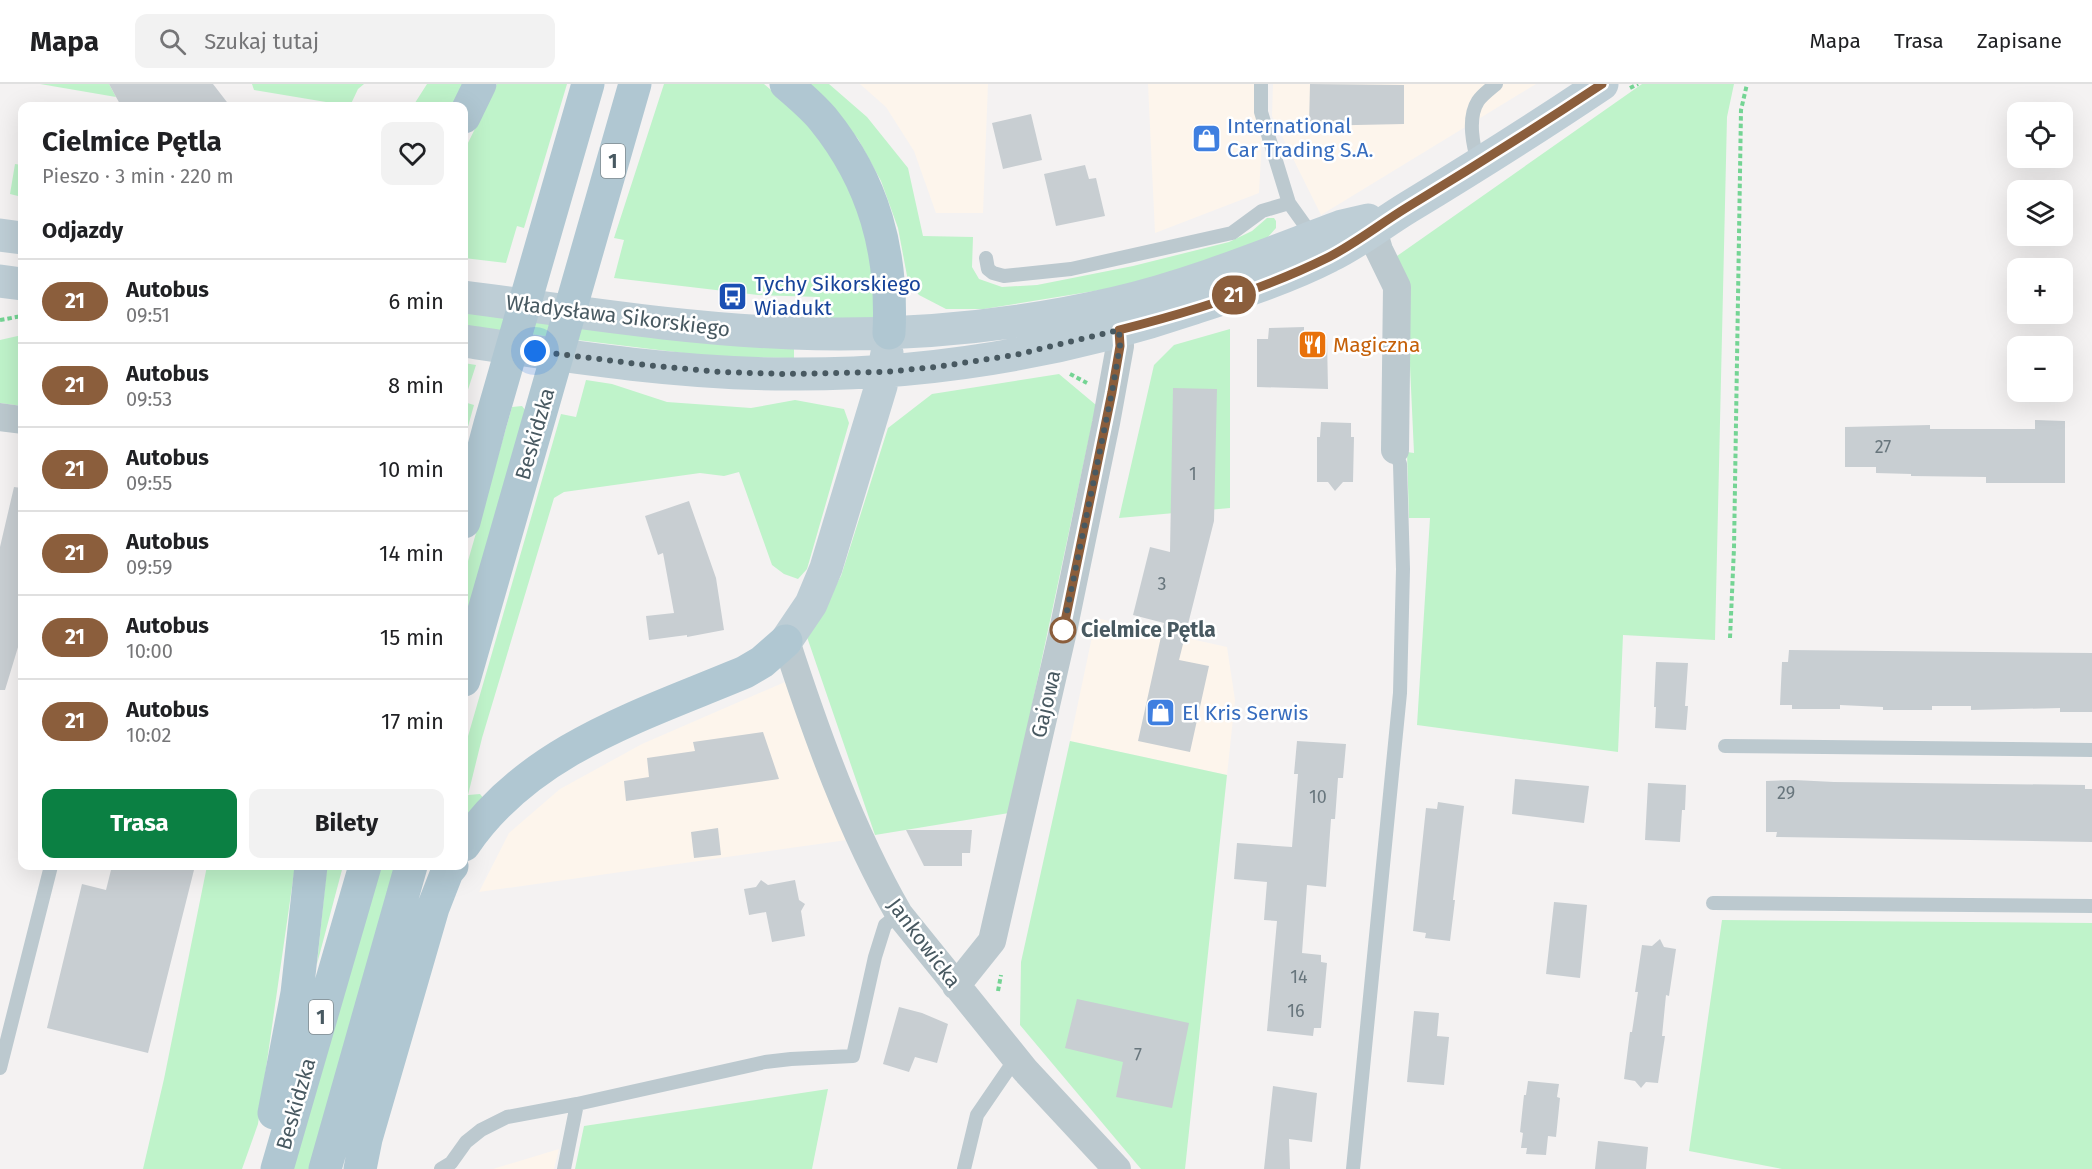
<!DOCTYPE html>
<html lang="pl">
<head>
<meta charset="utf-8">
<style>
  body { margin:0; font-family:"Fira Sans",sans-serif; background:#f2f2f2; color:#202124; height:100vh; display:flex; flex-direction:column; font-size:22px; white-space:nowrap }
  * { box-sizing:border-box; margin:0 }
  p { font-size:20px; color:#757577 }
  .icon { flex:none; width:33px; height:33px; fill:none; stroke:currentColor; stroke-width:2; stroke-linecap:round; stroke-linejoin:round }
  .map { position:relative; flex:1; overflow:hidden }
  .details { position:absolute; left:18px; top:18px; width:450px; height:768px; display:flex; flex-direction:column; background:#fff; border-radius:12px; box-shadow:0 6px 24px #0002 }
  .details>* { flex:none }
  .badge { padding:0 12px; border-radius:20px; font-size:21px; line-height:39px }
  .tools { position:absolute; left:2007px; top:18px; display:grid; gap:12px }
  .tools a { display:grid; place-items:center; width:66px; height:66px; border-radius:12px; background:#fff; box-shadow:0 6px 24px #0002; font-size:30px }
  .you { position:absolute; width:30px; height:30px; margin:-15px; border:4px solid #fff; border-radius:50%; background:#1a73e8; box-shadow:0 0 0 9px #1a73e833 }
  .map>.badge { position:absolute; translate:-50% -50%; box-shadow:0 0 0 3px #fff }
  h2 { padding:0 24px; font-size:22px; line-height:54px }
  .round { display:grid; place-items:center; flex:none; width:63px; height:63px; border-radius:12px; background:#f2f2f2 }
  .headline { display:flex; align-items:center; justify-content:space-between; height:102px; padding:0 24px }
  h1 { font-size:28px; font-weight:700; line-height:45px }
  .primary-button { display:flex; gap:12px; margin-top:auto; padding:12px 24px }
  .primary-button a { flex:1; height:69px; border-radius:12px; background:#0b8043; color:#fff; font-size:24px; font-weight:700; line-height:69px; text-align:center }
  .primary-button a+a { background:#f2f2f2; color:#202124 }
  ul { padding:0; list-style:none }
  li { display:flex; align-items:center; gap:18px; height:84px; padding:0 24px; border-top:2px solid #e0e0e0 }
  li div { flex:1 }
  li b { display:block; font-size:22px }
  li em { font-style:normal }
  li .badge { min-width:66px; font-weight:700; text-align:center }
  header { display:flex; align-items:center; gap:36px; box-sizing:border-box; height:84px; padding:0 30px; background:#fff; border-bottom:2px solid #e0e0e0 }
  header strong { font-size:28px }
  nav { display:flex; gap:33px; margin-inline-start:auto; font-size:21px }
  .search { width:420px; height:54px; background:#f2f2f2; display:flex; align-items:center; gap:15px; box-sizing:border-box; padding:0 21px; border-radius:12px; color:#757577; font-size:22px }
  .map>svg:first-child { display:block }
  .commercial { fill:#fdf5ec }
  .green { fill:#bff3ca }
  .building { fill:#c8ced2 }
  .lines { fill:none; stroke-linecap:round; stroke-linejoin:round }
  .path { stroke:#74d494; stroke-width:4; stroke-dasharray:4.5 3; stroke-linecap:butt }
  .lane { stroke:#bcc9cf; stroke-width:14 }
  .street { stroke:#bcc9cf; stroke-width:28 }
  .secondary { stroke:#beced6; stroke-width:33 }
  .primary { stroke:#b0c7d2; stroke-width:33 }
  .line-casing { stroke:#fff; stroke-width:14 }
  .line { stroke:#8b5e3c; stroke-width:9 }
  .walk { stroke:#485961; stroke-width:6; stroke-dasharray:0 10.8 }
  .stop-dot { fill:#fff; stroke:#8b5e3c; stroke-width:3 }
  .labels { text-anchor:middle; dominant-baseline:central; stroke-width:5; stroke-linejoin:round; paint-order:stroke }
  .number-label { font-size:18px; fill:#68767d }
  .shield { fill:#fff; stroke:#7f8b90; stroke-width:1.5 }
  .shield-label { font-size:20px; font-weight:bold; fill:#485961 }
  .shop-label { font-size:21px; fill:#366cbe; stroke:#fff; text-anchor:start }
  .transit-label { font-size:21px; fill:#164399; stroke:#fff; text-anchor:start }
  .street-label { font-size:21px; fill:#485961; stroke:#fff }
  .food-label { font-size:21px; fill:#c56008; stroke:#fff; text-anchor:start }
  .stop-label { font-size:21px; font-weight:bold; fill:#485961; stroke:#fff; text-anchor:start }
</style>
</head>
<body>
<header>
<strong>Mapa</strong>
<div class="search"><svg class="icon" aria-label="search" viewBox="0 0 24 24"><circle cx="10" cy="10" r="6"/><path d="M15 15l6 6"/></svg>Szukaj tutaj</div>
<nav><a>Mapa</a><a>Trasa</a><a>Zapisane</a></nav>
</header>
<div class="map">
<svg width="2092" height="1085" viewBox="0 0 2092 1085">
  <rect width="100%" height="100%" fill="#f4f2f2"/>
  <path class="commercial" d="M860,0H988L983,129H936L914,67L886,23Z
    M1148,0H1265L1259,109L1155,149Z
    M1273,0H1536L1321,131L1272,32Z
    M1096,534L1227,563L1235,616L1227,691L1070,657Z
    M785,598L847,756L479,808L509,749L560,705L642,660Z
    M559,1065L554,1085H493Z"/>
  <path class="green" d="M40,0H109L116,13Z
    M252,0H364L358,5L350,22L254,6Z
    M427,0H464L453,22H413Z
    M497,0H567L524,144L517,142L506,179L464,174V67Z
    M664,0H764L799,30L836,72L870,158L876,234H820V213L758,211L614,194L624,156L614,154Z
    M809,0H829L867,33L908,84L923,152L973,153L972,183L979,195L1002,203L1037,201L1133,182L1229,158L1252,147L1267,134H1274L1276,137V144L1257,165L1113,204L984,225H946L919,211L908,197L898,144L881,97L858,55L827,16Z
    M1642,0H1734L1727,33L1715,556L1623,551L1618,668L1417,641L1430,434H1409L1407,368L1414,369L1407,217L1397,172Z
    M15,80L22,81V113L10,110Z
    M464,228L794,262V274L716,273L464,242Z
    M1230,245V424L1119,434L1154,281L1174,261Z
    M22,251V322L0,319V256Z
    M464,279L476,281L464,318L474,321L464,357Z
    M1059,290L1096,321L1009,729L875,751L807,553L841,492L888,344L932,310Z
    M586,296L612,300L667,318L751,324L795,316L844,325L849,339L807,485L798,495L784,490L772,481L739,388L724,392L700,389L564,408L554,414L482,654L468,711L480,710L484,715L464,740V666L561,330L576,333Z
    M522,322L526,327L464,545V491L512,323Z
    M1070,657L1227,691L1185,1085H1141L1020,941L1021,878Z
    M207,782H295L258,1040L242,1085H143L164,995Z
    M327,782H343L317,880Z
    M380,782H397L310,1085H293Z
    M1722,836L2092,839V1085H1782L1689,1067Z
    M828,1005L812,1085H575L584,1042Z"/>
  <path class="building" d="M109,0H213L230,22H121Z
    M1310,0L1404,1V40L1309,42Z
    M1031,30L1042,76L1003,85L992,39Z
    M1085,81L1089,95L1096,94L1105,132L1056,142L1044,90Z
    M1304,243V255H1327L1328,305L1257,303V255H1268L1269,244Z
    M1173,304L1217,305L1214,437L1179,576L1209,582L1190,668L1138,657L1164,539L1133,531L1150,463L1170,468Z
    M2035,336L2065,337V399H1986V393L1911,392V390L1876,389V383H1845V343L1930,341V345H2035Z
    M1321,338L1351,339V353H1354L1353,398H1343L1335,407L1328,398H1317V353H1320Z
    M14,403L22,404V550L5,606H0V463Z
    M689,417L716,494L724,546L687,553V551L649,556L646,532L674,529L663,469L658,471L645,432Z
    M1789,566L2092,569V628H2060V624L1971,626V622H1932V626H1883V623L1840,621V625H1792V621H1780L1782,578H1788Z
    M1656,578L1688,579L1685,622H1688L1686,646L1655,644L1656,623H1654Z
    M763,648L779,695L626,717L624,697L649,693L647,674L695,667L693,658Z
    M1297,657L1346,660L1343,694H1338L1335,735H1331L1326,803L1307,801L1302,869L1321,871V878L1327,879L1321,944H1314L1313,952L1267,947L1277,837L1264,836L1267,798L1234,795L1237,759L1292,763L1298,690H1294Z
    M1515,695L1589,702L1584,739L1512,730Z
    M1794,696L1834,698L2085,701V705H2092V758L1776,753L1777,748H1766V697Z
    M1648,699L1686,701L1685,726H1682L1680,758L1645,756Z
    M1438,718L1464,722L1453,816H1455L1450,857L1425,854L1426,849L1413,847L1426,724L1437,725Z
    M718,744L721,771L694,774L691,748Z
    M906,746H972L970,769H962V782H924Z
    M112,782H195L148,969L47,944L82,800L106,806Z
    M761,796L768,801L795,796L799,816L805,820L801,827L805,852L772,858L766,828L749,831L744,805L756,803Z
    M1554,818L1587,821L1580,894L1546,890Z
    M1660,855L1664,863L1676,865L1669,912L1666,911L1662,952H1665L1658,999L1646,998L1641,1004L1635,997L1624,995L1630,948H1632L1638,908H1635L1642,861L1652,862Z
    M1077,915L1189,939L1172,1024L1116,1013L1123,978L1065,964Z
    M899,923L922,929L948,940L937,979L915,973L909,988L883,980Z
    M1414,927L1439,929L1437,952L1449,953L1444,1001L1407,998Z
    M1528,997L1559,1000L1557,1013L1560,1014L1556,1053L1548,1052L1546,1071L1526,1070L1527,1064H1521L1523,1049L1520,1048L1524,1011H1526Z
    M1273,1002L1317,1009L1312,1058L1289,1055L1290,1085H1264Z
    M1598,1057L1648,1063L1646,1085H1595Z"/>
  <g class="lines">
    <path class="path" d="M1630,4L1638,0
      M0,236L22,232
      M1070,290L1087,299
      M1730,554L1734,464L1741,26L1747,0
      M998,907L1001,891"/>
    <path class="lane" d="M1261,0V28L1289,119L1314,154
      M1479,80C1473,63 1467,34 1478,17C1482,11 1490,5 1496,0
      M986,174L988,185L993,189L1004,192L1071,185L1232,149L1262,127L1289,119
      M1725,662L2092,666
      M1713,819L2092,822
      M0,984L51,782
      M441,1085L451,1079L466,1058L481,1046L507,1033L577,1020L765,978L791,975L853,972L875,873L885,841L899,830
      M564,1085L577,1020
      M964,1085L977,1031L1016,974
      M1353,1085L1400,609L1403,485L1400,380L1395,366"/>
    <path class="street" d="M1373,146L1379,166L1397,203L1395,366
      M0,333L22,336
      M786,557C816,649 851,747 899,830L1025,986L1117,1085
      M956,902L992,857L1063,547L1106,339L1120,262L1119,246L1116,227"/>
    <path class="secondary" d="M0,151L22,154
      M0,197L22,200
      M464,213C573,227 681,245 792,249C900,253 1010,243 1115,219C1193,201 1267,170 1342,142L1368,136
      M464,257C571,273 680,290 789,290C927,291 1064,268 1194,224C1240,209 1287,194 1330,172C1357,159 1381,140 1407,124C1473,84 1538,43 1602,0
      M786,557L811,520L826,484L881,302L887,269"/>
    <path class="primary" d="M786,0C799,11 812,22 823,35C874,98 893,168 889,249
      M464,33L480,0
      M464,438L490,340L588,0
      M464,596L635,0
      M464,761C529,665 643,631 745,588L762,578L786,557
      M274,1029L297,909L311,782
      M277,1085L365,782
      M325,1085L411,782
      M360,1085L366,1055L433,824L447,788L452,782"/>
  </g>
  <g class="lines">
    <defs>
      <path id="line" d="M1063,547L1112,308L1120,262L1119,246C1187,229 1267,204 1329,173C1356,159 1380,140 1406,124C1472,84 1537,43 1602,0"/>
    </defs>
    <use href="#line" class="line-casing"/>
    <use href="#line" class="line"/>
    <path class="walk" d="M535,267L646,281L721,288L786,290L884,288L936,283L1015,271L1119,246L1120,262L1112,308L1063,546"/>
  </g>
  <defs>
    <symbol id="shop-square" viewBox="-11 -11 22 22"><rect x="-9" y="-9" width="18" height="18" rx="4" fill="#3f7fe0" stroke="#fff"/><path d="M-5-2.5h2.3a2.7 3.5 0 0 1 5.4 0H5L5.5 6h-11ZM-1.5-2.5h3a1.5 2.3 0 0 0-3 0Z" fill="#fff"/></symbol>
    <symbol id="bus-square" viewBox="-11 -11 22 22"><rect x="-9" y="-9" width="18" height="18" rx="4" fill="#1a4fb4" stroke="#fff"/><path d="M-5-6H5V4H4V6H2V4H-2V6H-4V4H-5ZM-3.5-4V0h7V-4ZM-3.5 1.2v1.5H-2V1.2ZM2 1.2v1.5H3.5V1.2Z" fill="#fff"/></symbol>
    <symbol id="restaurant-square" viewBox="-11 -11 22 22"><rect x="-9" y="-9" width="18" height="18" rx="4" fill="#e8710a" stroke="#fff"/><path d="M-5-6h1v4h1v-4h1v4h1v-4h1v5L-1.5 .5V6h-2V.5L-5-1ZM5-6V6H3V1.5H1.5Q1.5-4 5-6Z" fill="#fff"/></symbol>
  </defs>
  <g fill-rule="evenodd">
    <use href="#shop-square" x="1190" y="38" width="33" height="33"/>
    <use href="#bus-square" x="716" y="196" width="33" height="33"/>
    <use href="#restaurant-square" x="1296" y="244" width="33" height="33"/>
    <use href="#shop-square" x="1144" y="612" width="33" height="33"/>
  </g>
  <circle class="stop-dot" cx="1063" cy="546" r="12"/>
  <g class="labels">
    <g class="number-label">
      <text x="1883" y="363">27</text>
      <text x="1193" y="390">1</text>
      <text x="1162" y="500">3</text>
      <text x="1786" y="709">29</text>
      <text x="1318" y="713">10</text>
      <text x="1299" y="893">14</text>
      <text x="1296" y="927">16</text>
      <text x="1138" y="971">7</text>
    </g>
    <g class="shield">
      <rect x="601" y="60" width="24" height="34" rx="4.5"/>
      <rect x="309" y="916" width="24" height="34" rx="4.5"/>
    </g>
    <g class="shield-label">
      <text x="613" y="77">1</text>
      <text x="321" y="933">1</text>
    </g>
    <g class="shop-label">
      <text x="1227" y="42">International<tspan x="1227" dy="24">Car Trading S.A.</tspan></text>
      <text x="1182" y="629">El Kris Serwis</text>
    </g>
    <g class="transit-label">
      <text x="754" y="200">Tychy Sikorskiego<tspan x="754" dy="24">Wiadukt</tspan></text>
    </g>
    <g class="street-label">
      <text transform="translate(618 232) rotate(7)">Władysława Sikorskiego</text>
      <text transform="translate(535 350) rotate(-74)">Beskidzka</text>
      <text transform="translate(1046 620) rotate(-77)">Gajowa</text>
      <text transform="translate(924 859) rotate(53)">Jankowicka</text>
      <text transform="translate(296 1020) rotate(-74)">Beskidzka</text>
    </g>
    <g class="food-label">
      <text x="1333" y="261">Magiczna</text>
    </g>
    <g class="stop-label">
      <text x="1081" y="546">Cielmice Pętla</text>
    </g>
  </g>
</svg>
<div class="tools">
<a><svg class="icon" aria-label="locate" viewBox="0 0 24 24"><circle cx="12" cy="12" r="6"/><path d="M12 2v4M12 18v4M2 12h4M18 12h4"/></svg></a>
<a><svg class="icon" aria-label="layers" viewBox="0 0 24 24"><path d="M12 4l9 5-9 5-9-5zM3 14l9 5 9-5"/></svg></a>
<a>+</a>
<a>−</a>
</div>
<div class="you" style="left:535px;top:267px"></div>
<b class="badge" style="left:1234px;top:211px;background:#8b5e3c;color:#fff">21</b>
<section class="details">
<div class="headline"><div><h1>Cielmice Pętla</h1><p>Pieszo · 3 min · 220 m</p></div><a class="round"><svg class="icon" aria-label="heart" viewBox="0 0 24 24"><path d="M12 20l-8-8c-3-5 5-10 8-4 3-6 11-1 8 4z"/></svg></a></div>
<h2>Odjazdy</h2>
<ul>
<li><span class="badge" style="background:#8b5e3c;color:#fff">21</span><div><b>Autobus</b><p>09:51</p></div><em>6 min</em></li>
<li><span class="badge" style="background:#8b5e3c;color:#fff">21</span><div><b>Autobus</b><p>09:53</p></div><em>8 min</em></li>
<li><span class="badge" style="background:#8b5e3c;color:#fff">21</span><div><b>Autobus</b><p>09:55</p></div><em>10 min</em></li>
<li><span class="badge" style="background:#8b5e3c;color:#fff">21</span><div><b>Autobus</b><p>09:59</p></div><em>14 min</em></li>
<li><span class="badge" style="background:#8b5e3c;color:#fff">21</span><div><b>Autobus</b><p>10:00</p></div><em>15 min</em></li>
<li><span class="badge" style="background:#8b5e3c;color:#fff">21</span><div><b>Autobus</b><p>10:02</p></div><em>17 min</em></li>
</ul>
<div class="primary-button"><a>Trasa</a><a>Bilety</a></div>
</section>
</div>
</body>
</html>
